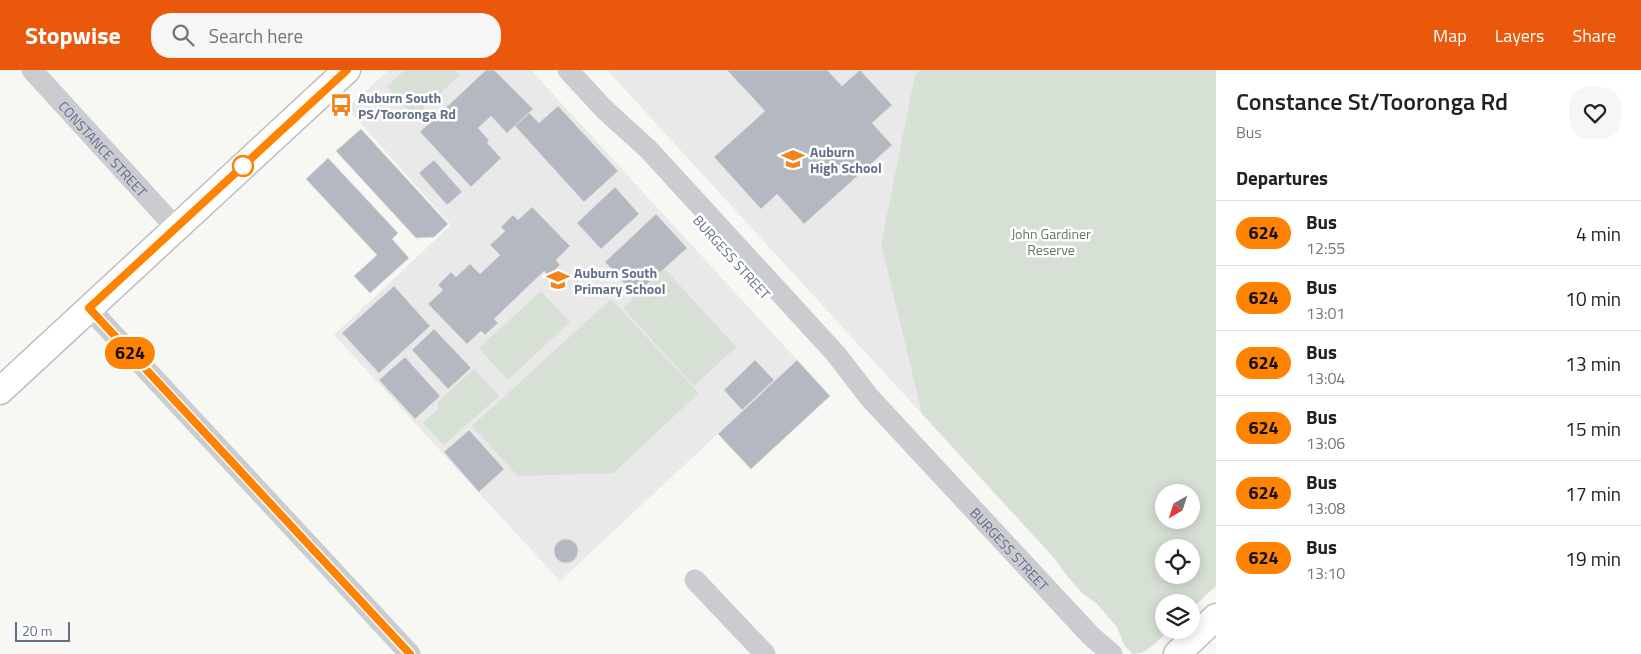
<!DOCTYPE html>
<html lang="en">
<head>
<meta charset="utf-8">
<style>
  body { margin:0; font-family:"Titillium Web",sans-serif; background:#f6f6f6; color:#202124; height:100vh; display:flex; flex-direction:column; font-size:19px; white-space:nowrap }
  * { box-sizing:border-box; margin:0 }
  p { font-size:16px; color:#757577 }
  .icon { flex:none; width:28px; height:28px; fill:none; stroke:currentColor; stroke-width:2; stroke-linecap:round; stroke-linejoin:round }
  .map { position:relative; flex:1; overflow:hidden }
  .drawer { display:flex; flex-direction:column; background:#fff; width:425px }
  .drawer>* { flex:none }
  .badge { padding:0 10px; border-radius:16px; font-size:18px; line-height:32px }
  .needle { width:32px; rotate:219deg }
  .buttons { position:absolute; left:1155px; top:414px; display:grid; gap:10px }
  .buttons a { display:grid; place-items:center; width:45px; height:45px; border-radius:50%; background:#fff; box-shadow:0 2px 12px #0003; font-size:25px }
  .scale { position:absolute; left:15px; bottom:12px; width:55px; box-sizing:border-box; padding-left:5px; border:2px solid #646f89; border-top:0; font-size:14px; line-height:18px; white-space:nowrap; color:#646f89; -webkit-text-stroke:4px #fff; paint-order:stroke }
  .map>.badge { position:absolute; translate:-50% -50%; box-shadow:0 0 0 2px #fff }
  h2 { padding:0 20px; font-size:19px; line-height:45px }
  .round { display:grid; place-items:center; flex:none; width:52px; height:52px; border-radius:20px; background:#f6f6f6 }
  .head { display:flex; align-items:center; justify-content:space-between; height:85px; padding:0 20px }
  h1 { font-size:24px; font-weight:600; line-height:38px }
  ul { padding:0; list-style:none }
  li { display:flex; align-items:center; gap:15px; height:65px; padding:0 20px; border-top:1px solid #e0e0e0 }
  li div { flex:1 }
  li b { display:block; font-size:19px }
  li em { font-style:normal }
  li .badge { min-width:55px; font-weight:700; text-align:center }
  header { display:flex; align-items:center; gap:30px; box-sizing:border-box; height:70px; padding:0 25px; background:#ea580c; color:#fff }
  header strong { font-size:24px }
  nav { display:flex; gap:28px; margin-inline-start:auto; font-size:18px }
  .search { width:350px; height:45px; background:#f6f6f6; display:flex; align-items:center; gap:12px; box-sizing:border-box; padding:0 18px; border-radius:20px; color:#757577; font-size:19px }
  main { display:flex; flex:1; min-height:0 }
  .map>svg:first-child { display:block }
  .built { fill:#e8e9e8 }
  .green { fill:#d7e0d5; fill-rule:evenodd }
  .building { fill:#b4b8c1; stroke:#d9d9d7 }
  .lines { fill:none; stroke-linecap:round; stroke-linejoin:round }
  .major-casing { stroke:#bcbec3; stroke-width:29 }
  .minor { stroke:#caccd0; stroke-width:21 }
  .major { stroke:#fff; stroke-width:26 }
  .line-casing { stroke:#fff; stroke-width:11 }
  .line { stroke:#ff8200; stroke-width:8 }
  .stop-dot { fill:#fff; stroke:#ff8200; stroke-width:2.5 }
  .labels { text-anchor:middle; dominant-baseline:central; stroke-width:5; stroke-linejoin:round; paint-order:stroke }
  .poi-label { font-size:14px; font-weight:bold; fill:#646f89; stroke:#fff; text-anchor:start }
  .street-label { font-size:14px; fill:#646f89; stroke:#fff }
  .park-label { font-size:14px; fill:#5f7a61; stroke:#fff }
</style>
</head>
<body>
<header>
<strong>Stopwise</strong>
<div class="search"><svg class="icon" aria-label="search" viewBox="0 0 24 24"><circle cx="10" cy="10" r="6"/><path d="M15 15l6 6"/></svg>Search here</div>
<nav><a>Map</a><a>Layers</a><a>Share</a></nav>
</header>
<main>
<div class="map">
<svg width="1216" height="584" viewBox="0 0 1216 584">
  <rect width="100%" height="100%" fill="#f7f8f4"/>
  <path class="built" d="M389,0H531L797,290L560,511L334,265L451,155L347,38Z
    M607,0H920L915,4L881,174L922,344Z"/>
  <path class="green" d="M405,0H456L460,5L414,47L387,16Z
    M920,0H1216V516L1191,539V532H1164V560H1169C1158,570 1148,584 1133,584L1124,575L1117,557L1096,533L1083,524L1067,506L1055,489L922,344L881,174L915,4ZM1164,422H1191V450H1164ZM1164,478H1191V505H1164Z
    M665,199L736,277L694,316L623,238Z
    M541,221L570,252L508,310L479,278Z
    M611,229L699,323L613,403L518,406L472,356Z
    M474,299L499,326L444,375L423,353L438,339V332Z"/>
  <path class="building" d="M486,0H494L533,39L507,63L491,46L478,58L489,70L487,73L501,88L471,117L420,62Z
    M727,0H827L842,16L860,0L892,35L872,53L892,75L804,154L777,124L761,139L714,87L765,41Z
    M558,36L618,101L584,132L515,56L529,43L539,53Z
    M361,59L448,154L434,167L416,168L336,81Z
    M328,88L398,163L392,169L409,188L370,223L354,206L377,185L306,109Z
    M434,90L462,122L447,135L419,103Z
    M615,117L639,144L601,179L577,153Z
    M532,137L570,176L556,190L560,195L549,206L544,201L494,249L498,253L485,265L481,261L467,274L428,234L443,220L438,215L451,202L456,207L470,194L480,204L500,185L490,175L505,161L501,157L513,145L518,150Z
    M656,144L687,178L635,225L605,192Z
    M394,216L430,256L379,303L342,263Z
    M434,259L471,298L448,319L412,280Z
    M405,287L440,326L415,349L379,310Z
    M755,290L774,310L742,340L724,320Z
    M797,290L830,326L751,399L718,364Z
    M469,360L504,399L479,422L444,382Z
    M554 481a12 12 0 1 1 24 0a12 12 0 1 1-24 0Z"/>
  <g class="lines">
    <defs>
      <path id="major" d="M0,321L347,0
        M1177,584L1216,547"/>
    </defs>
    <use href="#major" class="major-casing"/>
    <g class="minor">
      <path id="s1" d="M32,0L176,158"/>
      <path id="s2" d="M568,0L604,39L648,79L836,284L869,327L1091,566L1112,584"/>
      <path d="M89,238L410,584"/>
      <path d="M695,510L765,584"/>
    </g>
    <use href="#major" class="major"/>
  </g>
  <g class="lines">
    <defs>
      <path id="line" d="M347,0L89,238L410,584"/>
    </defs>
    <use href="#line" class="line-casing"/>
    <use href="#line" class="line"/>
  </g>
  <defs>
    <symbol id="bus-bare" viewBox="-9 -9 18 18"><path d="M-5-6H5V4H4V6H2V4H-2V6H-4V4H-5ZM-3.5-4V0h7V-4ZM-3.5 1.2v1.5H-2V1.2ZM2 1.2v1.5H3.5V1.2Z" fill="#f48318" stroke="#fff" stroke-width="2.5" paint-order="stroke"/></symbol>
    <symbol id="school-bare" viewBox="-9 -9 18 18"><path d="M0-5L7-2L0 1L-7-2ZM-4 1L0 2.5L4 1V4Q0 6-4 4Z" fill="#f48318" stroke="#fff" stroke-width="2.5" paint-order="stroke"/></symbol>
  </defs>
  <g fill-rule="evenodd">
    <use href="#bus-bare" x="325" y="19" width="32" height="32"/>
    <use href="#school-bare" x="777" y="73" width="32" height="32"/>
    <use href="#school-bare" x="542" y="194" width="32" height="32"/>
  </g>
  <circle class="stop-dot" cx="243" cy="96" r="10"/>
  <g class="labels">
    <g class="poi-label">
      <text x="358" y="27">Auburn South<tspan x="358" dy="16">PS/Tooronga Rd</tspan></text>
      <text x="810" y="81">Auburn<tspan x="810" dy="16">High School</tspan></text>
      <text x="574" y="202">Auburn South<tspan x="574" dy="16">Primary School</tspan></text>
    </g>
    <g class="street-label">
      <text stroke="none"><textPath href="#s1" startOffset="106">CONSTANCE STREET</textPath></text>
      <text transform="translate(732 187) rotate(48)">BURGESS STREET</text>
      <text stroke="none"><textPath href="#s2" startOffset="652">BURGESS STREET</textPath></text>
    </g>
    <g class="park-label">
      <text x="1051" y="163">John Gardiner<tspan x="1051" dy="16">Reserve</tspan></text>
    </g>
  </g>
</svg>
<div class="buttons">
<a><svg class="needle" viewBox="-14 -14 28 28"><path d="M0-13l5 13h-10z" fill="#e53935"/><path d="M0 13l5-13h-10z" fill="#757577"/></svg></a>
<a><svg class="icon" aria-label="locate" viewBox="0 0 24 24"><circle cx="12" cy="12" r="6"/><path d="M12 2v4M12 18v4M2 12h4M18 12h4"/></svg></a>
<a><svg class="icon" aria-label="layers" viewBox="0 0 24 24"><path d="M12 4l9 5-9 5-9-5zM3 14l9 5 9-5"/></svg></a>
</div>
<div class="scale">20 m</div>
<b class="badge" style="left:130px;top:283px;background:#ff8200;color:#111">624</b>
</div>
<section class="drawer">
<div class="head"><div><h1>Constance St/Tooronga Rd</h1><p>Bus</p></div><a class="round"><svg class="icon" aria-label="heart" viewBox="0 0 24 24"><path d="M12 20l-8-8c-3-5 5-10 8-4 3-6 11-1 8 4z"/></svg></a></div>
<h2>Departures</h2>
<ul>
<li><span class="badge" style="background:#ff8200;color:#111">624</span><div><b>Bus</b><p>12:55</p></div><em>4 min</em></li>
<li><span class="badge" style="background:#ff8200;color:#111">624</span><div><b>Bus</b><p>13:01</p></div><em>10 min</em></li>
<li><span class="badge" style="background:#ff8200;color:#111">624</span><div><b>Bus</b><p>13:04</p></div><em>13 min</em></li>
<li><span class="badge" style="background:#ff8200;color:#111">624</span><div><b>Bus</b><p>13:06</p></div><em>15 min</em></li>
<li><span class="badge" style="background:#ff8200;color:#111">624</span><div><b>Bus</b><p>13:08</p></div><em>17 min</em></li>
<li><span class="badge" style="background:#ff8200;color:#111">624</span><div><b>Bus</b><p>13:10</p></div><em>19 min</em></li>
</ul>
</section>
</main>
</body>
</html>
